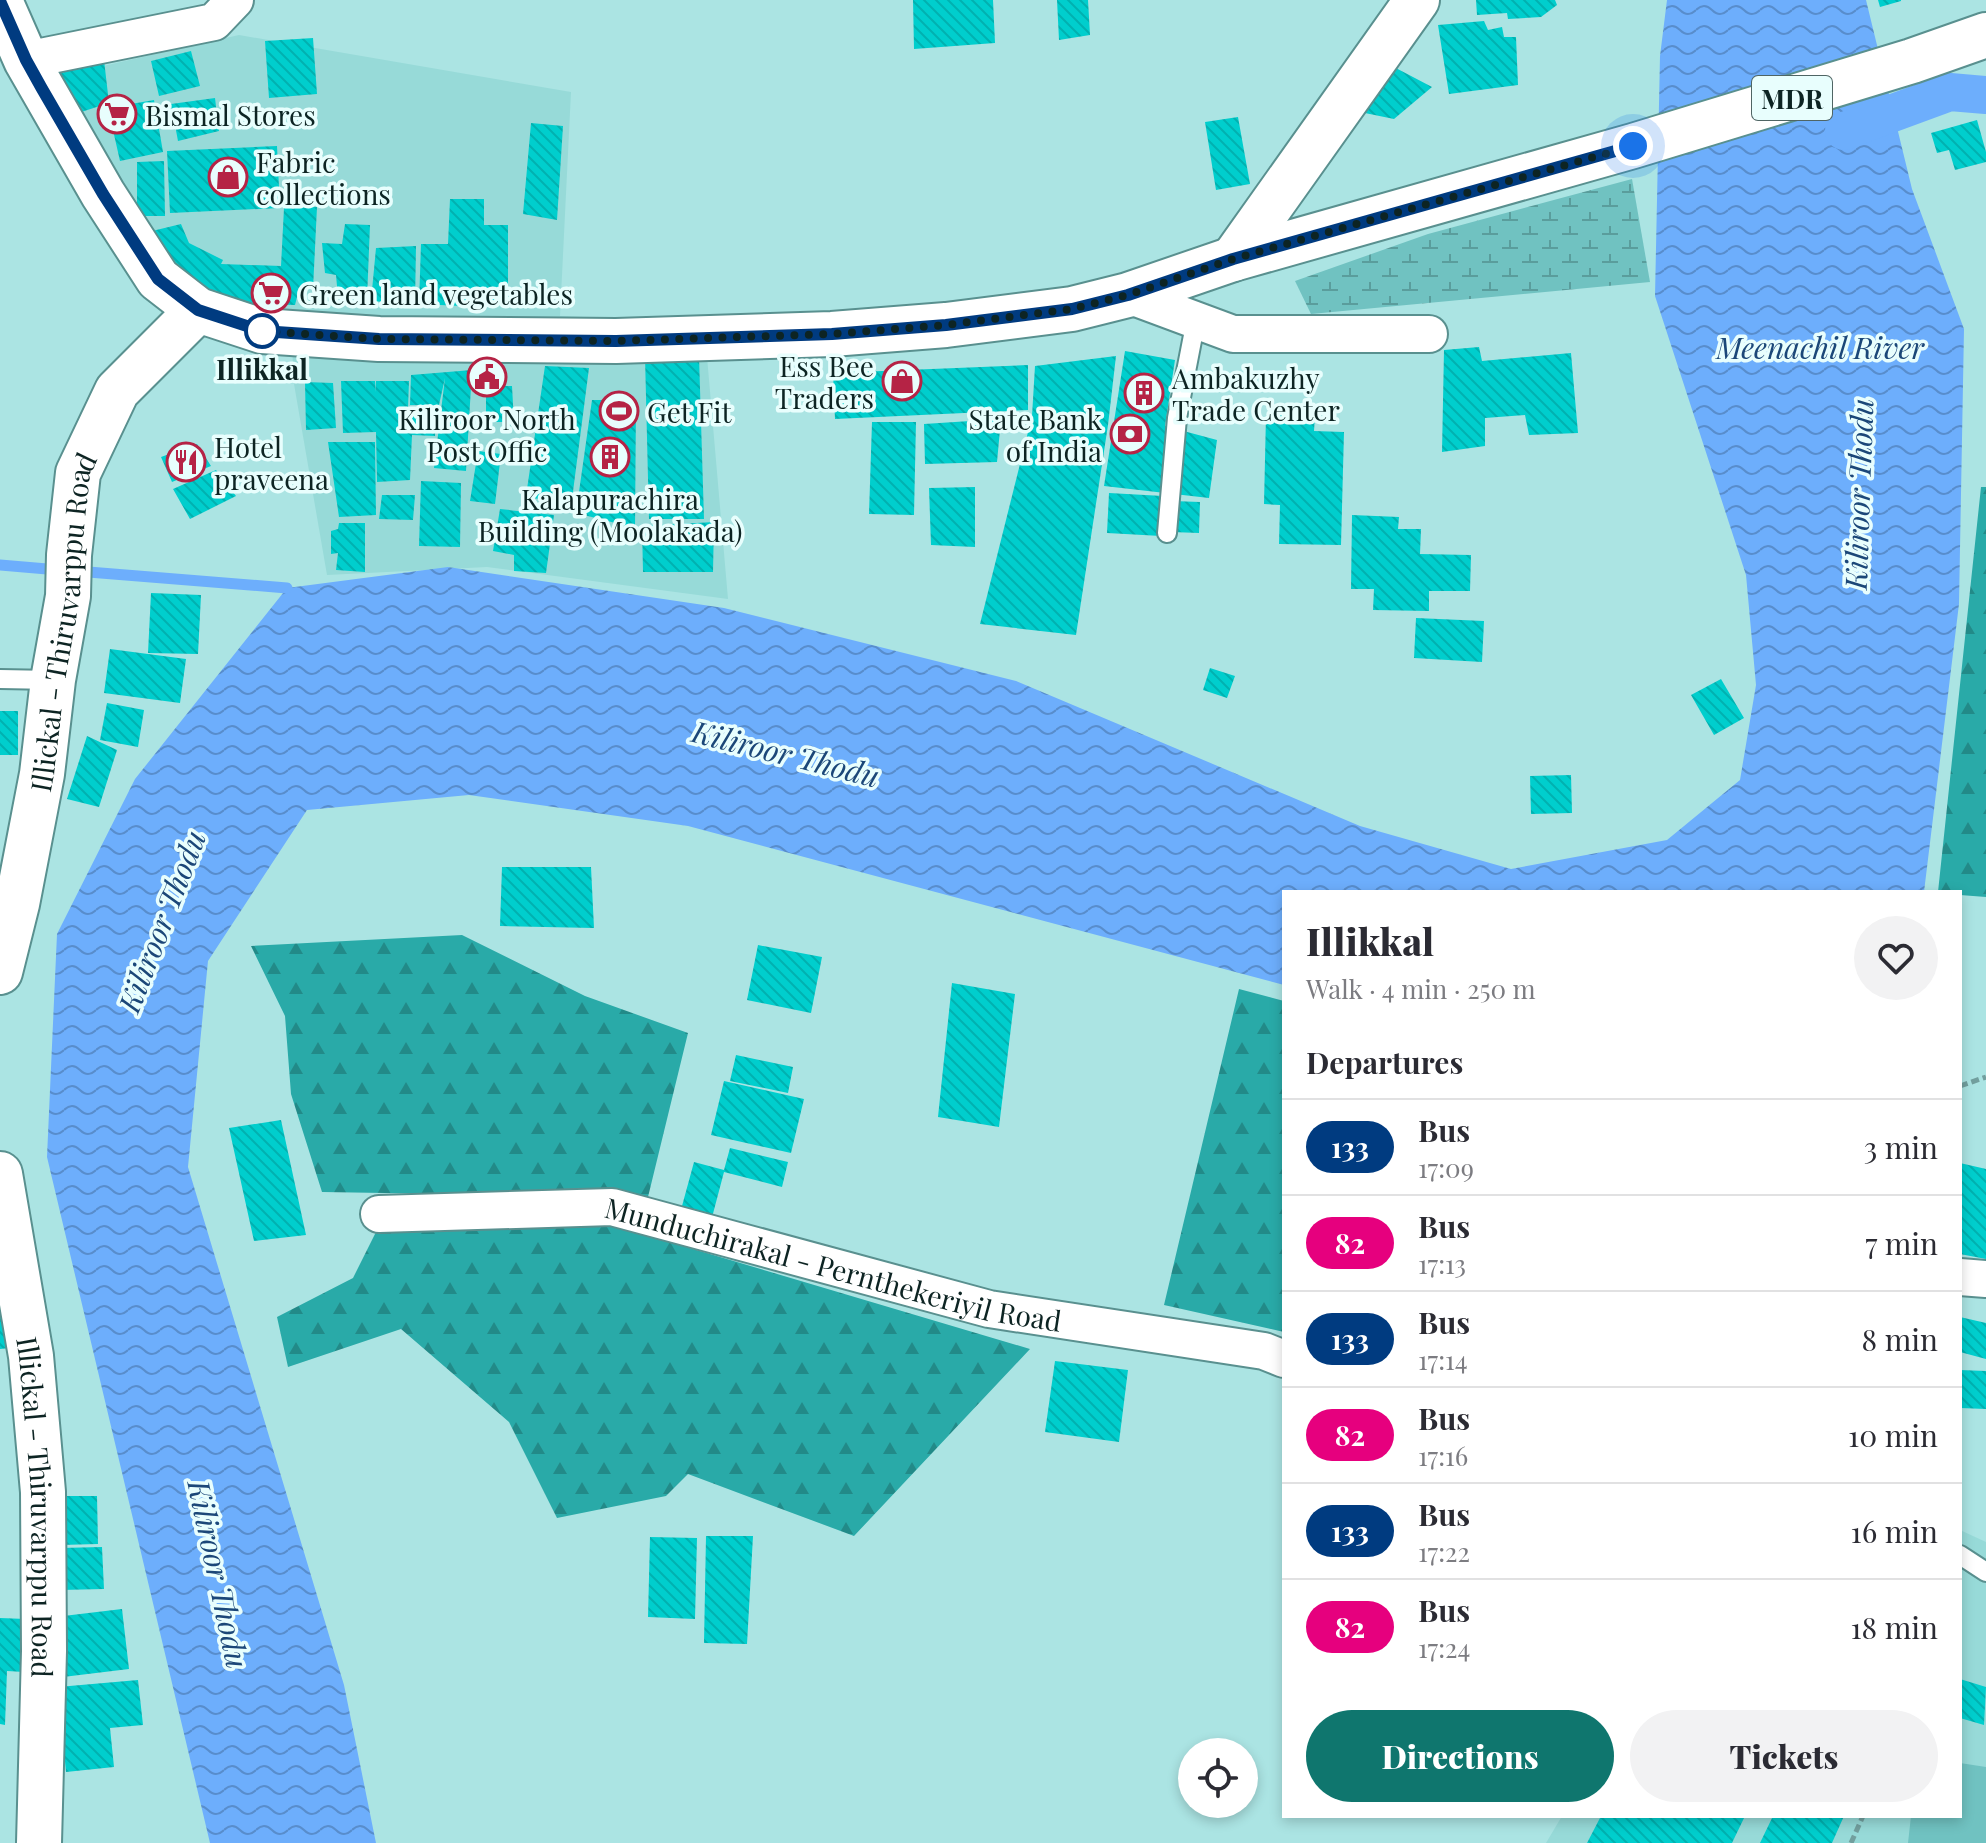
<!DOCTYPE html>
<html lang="en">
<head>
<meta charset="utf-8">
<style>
  body { margin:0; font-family:"Playfair Display",serif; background:#f2f2f3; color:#2b2b33; height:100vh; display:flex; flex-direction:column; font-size:30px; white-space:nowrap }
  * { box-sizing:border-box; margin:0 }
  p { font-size:26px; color:#7c7c81 }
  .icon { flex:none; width:44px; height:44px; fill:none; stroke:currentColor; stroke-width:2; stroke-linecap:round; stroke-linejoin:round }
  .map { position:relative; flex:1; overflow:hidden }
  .sheet { position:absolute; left:1282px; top:890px; width:680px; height:928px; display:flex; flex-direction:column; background:#fff; border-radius:0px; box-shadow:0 4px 12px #0003 }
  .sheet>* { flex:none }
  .badge { padding:0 16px; border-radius:26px; font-size:28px; line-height:52px }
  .controls { position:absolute; left:1178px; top:1738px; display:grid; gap:16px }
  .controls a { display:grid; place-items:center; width:80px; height:80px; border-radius:50%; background:#fff; box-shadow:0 4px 12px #0003; font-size:40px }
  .you { position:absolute; width:40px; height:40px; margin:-20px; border:6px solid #fff; border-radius:50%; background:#1a73e8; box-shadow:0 0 0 12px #1a73e833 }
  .map>.badge { position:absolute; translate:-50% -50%; box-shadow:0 0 0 4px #fff }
  h2 { padding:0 24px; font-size:30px; line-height:72px }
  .round { display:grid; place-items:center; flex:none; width:84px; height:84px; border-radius:42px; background:#f2f2f3 }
  .head { display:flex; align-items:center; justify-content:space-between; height:136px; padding:0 24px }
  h1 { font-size:38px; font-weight:800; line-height:60px }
  .button { display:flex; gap:16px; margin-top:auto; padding:16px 24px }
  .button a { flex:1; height:92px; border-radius:48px; background:#0f766e; color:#fff; font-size:32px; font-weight:800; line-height:92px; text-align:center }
  .button a+a { background:#f2f2f3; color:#2b2b33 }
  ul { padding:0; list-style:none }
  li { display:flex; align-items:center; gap:24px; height:96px; padding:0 24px; border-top:2px solid #e1e1e2 }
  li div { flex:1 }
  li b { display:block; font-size:30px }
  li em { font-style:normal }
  li .badge { min-width:88px; font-weight:700; text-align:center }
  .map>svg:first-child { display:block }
  .built { fill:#97dad8 }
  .forest { fill:url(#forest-firs) }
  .wetland { fill:url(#wetland-marsh) }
  .pitch { fill:#70c2c1 }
  .water { fill:url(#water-waves) }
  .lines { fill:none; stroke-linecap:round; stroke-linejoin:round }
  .stream { stroke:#6daefc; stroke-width:11 }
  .canal { stroke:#6daefc; stroke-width:38 }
  .building { fill:url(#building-back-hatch) }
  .lane-casing { stroke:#59908f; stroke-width:22 }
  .street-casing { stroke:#59908f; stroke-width:40 }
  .secondary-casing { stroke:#59908f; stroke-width:48 }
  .primary-casing { stroke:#59908f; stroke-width:48 }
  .path { stroke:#729f9e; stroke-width:5; stroke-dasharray:8 4; stroke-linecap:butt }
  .lane { stroke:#fff; stroke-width:18 }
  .street { stroke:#fff; stroke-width:36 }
  .secondary { stroke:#fff; stroke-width:44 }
  .primary { stroke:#fff; stroke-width:44 }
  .line-casing { stroke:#fff; stroke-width:18 }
  .line { stroke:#003b80; stroke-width:12 }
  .walk { stroke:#0d2423; stroke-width:8; stroke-dasharray:0 14.4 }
  .stop-dot { fill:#fff; stroke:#003b80; stroke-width:4 }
  .labels { text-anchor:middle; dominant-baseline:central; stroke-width:7; stroke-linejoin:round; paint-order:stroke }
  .shield { fill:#e8fefd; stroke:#4f6564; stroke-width:2 }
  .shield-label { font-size:26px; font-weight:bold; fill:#0d2423 }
  .poi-label { font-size:28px; fill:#0d2423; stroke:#e8fefd; text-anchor:start }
  .stop-label { font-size:28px; font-weight:bold; fill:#0d2423; stroke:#e8fefd }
  .street-label { font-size:28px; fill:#0d2423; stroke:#e8fefd }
  .water-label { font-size:30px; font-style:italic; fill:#1b4778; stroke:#e8fefd }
</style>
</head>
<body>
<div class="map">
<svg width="1986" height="1843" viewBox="0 0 1986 1843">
  <defs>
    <pattern id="forest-firs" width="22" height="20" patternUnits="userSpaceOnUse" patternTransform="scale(2)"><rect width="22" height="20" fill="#29aaa8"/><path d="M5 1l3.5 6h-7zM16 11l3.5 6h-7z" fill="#228a88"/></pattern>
    <pattern id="wetland-marsh" width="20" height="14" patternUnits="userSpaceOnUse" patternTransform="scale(2)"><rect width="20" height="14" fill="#70c2c1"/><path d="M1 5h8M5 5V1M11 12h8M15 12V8" fill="none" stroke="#5a9d9c"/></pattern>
    <pattern id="water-waves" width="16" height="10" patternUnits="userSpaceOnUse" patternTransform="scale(2)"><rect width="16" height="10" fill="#6daefc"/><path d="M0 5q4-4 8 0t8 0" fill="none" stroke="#588dcc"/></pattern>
    <pattern id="building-back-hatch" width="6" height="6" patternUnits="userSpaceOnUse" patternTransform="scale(2)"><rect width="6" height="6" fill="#00cecd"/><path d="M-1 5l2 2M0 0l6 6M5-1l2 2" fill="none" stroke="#01b1b0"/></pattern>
  </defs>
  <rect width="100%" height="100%" fill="#abe4e3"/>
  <path class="built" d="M239,35L571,92L560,316L704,322L728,599L487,567L327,575L294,384L291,328L140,248L55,77Z
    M1960,1530L1986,1542V1843H1546L1562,1816H1960Z"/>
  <path class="forest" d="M1981,487H1986V897L1960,895V892H1938Z
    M462,935L585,996L688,1033L648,1197L322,1192L291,1094L285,1016L251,946Z
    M1239,989L1284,1001V1332L1164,1305Z
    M602,1222L1030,1349L854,1536L688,1474L666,1496L557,1518L509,1422L401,1329L288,1367L277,1317L353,1278L377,1230Z"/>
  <path class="wetland" d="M1632,179L1650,282L1311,314L1295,281L1428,234Z"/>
  <path class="pitch" d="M1960,1763L1986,1767V1843H1908L1911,1816H1960Z"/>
  <path class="water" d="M1667,0H1866L1912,189L1964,329L1959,604L1924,892H1284V985L688,826L469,795L307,810L208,961L188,1167L344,1685L376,1843H210L47,1157L57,934L135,779L287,588L448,567L724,608L1016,681L1360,826L1511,869L1667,840L1740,780L1756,685L1746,575L1655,296L1660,56Z"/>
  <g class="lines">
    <path class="stream" d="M0,565L59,570
      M76,571L287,588"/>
    <path class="canal" d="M1844,131L1950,92L1986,95"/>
  </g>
  <path class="building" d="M913,0H993L995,43L914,49Z
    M1057,0H1088L1090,35L1059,40Z
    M1476,0H1555L1557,5L1541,17L1508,19L1507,13L1477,15Z
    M1878,0H1901V1L1880,7Z
    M1484,21L1488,30L1502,27L1504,37H1516L1518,85L1449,94L1438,25Z
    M313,38L317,94L269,98L265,41Z
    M191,51L200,86L159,96L151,61Z
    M104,60L109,103L72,115L61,73Z
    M1392,66L1432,87L1394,119L1360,112Z
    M215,98L219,131L178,141L171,104Z
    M154,100L163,152L120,161L108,108Z
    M1238,117L1250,184L1216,190L1205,122Z
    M1977,120L1986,152V162L1955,170L1949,150L1937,153L1931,133Z
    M531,123L563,126L557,220L523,214Z
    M277,146L280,208L170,213L167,151Z
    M164,161L165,216H137V162Z
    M450,199H484V225H508V300H485L483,307L419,304L421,244H448Z
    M317,207L313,289H299L295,305L223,303L202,294L144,233L181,224L189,243L223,260L221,264L281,266L284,208Z
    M345,224L370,225L367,299L338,297L336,275L325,273L322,243L342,244Z
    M416,246L415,304L371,301L376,248Z
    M1479,347L1482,361L1571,353L1578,433L1529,435L1525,415L1485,418V446L1442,452L1444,350Z
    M1125,351L1175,360L1165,426L1217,440L1209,498L1104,486Z
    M645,356H699L704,519H649Z
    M1116,356L1108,425L1076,635L980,624L1032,416L1035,366Z
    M1028,365V410L835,419L833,373Z
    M545,366L589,368L571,507L526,496Z
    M472,370L466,471L434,468L445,378L439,405H410L411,375Z
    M341,381H375V392L376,381H409L408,408L436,410L435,436L412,435L410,480L377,482L376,432L343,433Z
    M305,382L333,383L336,428L306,430Z
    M486,386H512L514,422H486Z
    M592,400H636L635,528L576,513Z
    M1266,415L1315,416L1314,431L1344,432L1341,545L1279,544L1280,505L1264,504Z
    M1001,419L997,462L925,464L924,424Z
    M872,422H916L914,515L869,514Z
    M328,442H375L376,515L339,517Z
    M197,444L211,466L172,482L161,457Z
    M478,451L501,454L495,504L470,501Z
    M216,470L236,496L190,519L173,489Z
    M421,481L461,483L460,547L419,546Z
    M975,487V547L931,545L929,488Z
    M1109,493L1163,496L1161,536L1107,533Z
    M382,495H415L413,520L379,519Z
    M1173,501L1200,502L1199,533L1172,532Z
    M500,509L554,515L546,573L514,571V555L493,551Z
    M1352,515L1399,517L1398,529H1421L1420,554L1471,555L1470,591H1429V611L1373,610L1374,589H1351Z
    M714,522L713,572H643L642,526Z
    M339,523H365V572L336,570L338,553L331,554V531L338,529Z
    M151,593L201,595L198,654L148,653Z
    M1416,618L1484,621L1482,662L1414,658Z
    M110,649L186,659L180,703L104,693Z
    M1210,668L1235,676L1227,698L1203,690Z
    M1721,679L1744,718L1714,735L1691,695Z
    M107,703L144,710L138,747L100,740Z
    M0,711H18V755H0Z
    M87,736L117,750L99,807L67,799Z
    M1571,775L1572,813L1531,814L1530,776Z
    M502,867H591L594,928L500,926Z
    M758,945L822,957L811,1013L747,1000Z
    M952,983L1015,994L999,1127L938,1117Z
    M736,1055L793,1067L788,1093L730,1081Z
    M724,1081L804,1099L791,1153L711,1135Z
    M281,1120L306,1235L254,1241L229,1128Z
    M730,1148L788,1162L782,1187L724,1172L710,1225L679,1217L694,1162L724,1170Z
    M1960,1163L1986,1169V1259L1960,1254Z
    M0,1279L10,1348L0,1349Z
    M1960,1317L1986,1323V1359L1960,1352Z
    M1055,1361L1128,1370L1119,1442L1045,1432Z
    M1960,1370L1986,1371V1409L1960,1408Z
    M60,1496H97L98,1544L61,1545Z
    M706,1536H753L747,1644L704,1643Z
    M650,1537L697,1538L695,1619L648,1617Z
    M102,1547L104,1589L61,1590L60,1548Z
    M122,1609L129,1669L63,1677L55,1617Z
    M0,1618L26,1619L24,1672L7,1671L5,1725L0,1724Z
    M1960,1679L1986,1687L1984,1725L1960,1718Z
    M138,1680L143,1725L110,1728L114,1767L66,1772L58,1687Z
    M1601,1816H1745L1732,1843H1587Z
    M1773,1816H1844L1832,1843H1760Z"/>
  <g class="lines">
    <defs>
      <path id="lane" d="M1167,533L1177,418L1196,320
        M0,679L53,680
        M1960,1555L1986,1572"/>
      <g id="street">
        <path d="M26,60L214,22L235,0"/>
        <path d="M1128,295L1233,334H1429"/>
        <path id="s1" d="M379,1214L612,1207L989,1309L1264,1351L1284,1359"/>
        <path d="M1960,1277L1986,1279"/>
      </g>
      <g id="secondary">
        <path d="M1233,259L1417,0"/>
        <path id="s2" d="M0,972L17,904L42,774L53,680L68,596L69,555L78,473L117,391L198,310"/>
        <path id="s3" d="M0,1174L31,1356L43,1492L44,1651L39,1843"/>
      </g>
      <path id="primary" d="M0,1L26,60L103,194L158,279L198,310L262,331L379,339L616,341L832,334L946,325L1072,309L1128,295L1233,259L1633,146L1912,61L1986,35"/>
    </defs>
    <use href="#lane" class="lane-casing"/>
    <use href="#street" class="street-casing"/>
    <use href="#secondary" class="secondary-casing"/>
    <use href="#primary" class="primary-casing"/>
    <path class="path" d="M1960,1086L1986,1077
      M1851,1843L1863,1816"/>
    <use href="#lane" class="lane"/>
    <use href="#street" class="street"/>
    <use href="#secondary" class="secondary"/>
    <use href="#primary" class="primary"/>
  </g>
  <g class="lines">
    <defs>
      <path id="line" d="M0,1L26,60L41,87L103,194L158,279L198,310L262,331L379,339L616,341L832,334L946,325L1072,309L1128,295L1233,259L1633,146"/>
    </defs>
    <use href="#line" class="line-casing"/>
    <use href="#line" class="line"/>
    <path class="walk" d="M262,331L379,339L616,341L832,334L946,325L1072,309L1128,295L1233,259L1633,146"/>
  </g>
  <defs>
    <symbol id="supermarket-ring" viewBox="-11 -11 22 22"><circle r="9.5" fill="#e8fefd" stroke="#b52345" stroke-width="1.5"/><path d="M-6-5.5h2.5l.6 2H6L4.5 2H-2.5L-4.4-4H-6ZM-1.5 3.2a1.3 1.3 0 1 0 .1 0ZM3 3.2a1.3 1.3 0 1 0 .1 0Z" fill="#b52345"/></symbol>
    <symbol id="shop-ring" viewBox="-11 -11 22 22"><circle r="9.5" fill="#e8fefd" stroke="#b52345" stroke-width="1.5"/><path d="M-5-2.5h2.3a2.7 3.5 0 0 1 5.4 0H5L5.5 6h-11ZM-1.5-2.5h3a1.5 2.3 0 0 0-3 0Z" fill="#b52345"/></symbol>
    <symbol id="civic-ring" viewBox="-11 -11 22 22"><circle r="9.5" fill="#e8fefd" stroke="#b52345" stroke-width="1.5"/><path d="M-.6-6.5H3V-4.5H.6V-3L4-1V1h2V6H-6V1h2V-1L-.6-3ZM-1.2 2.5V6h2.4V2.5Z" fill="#b52345"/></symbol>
    <symbol id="building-ring" viewBox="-11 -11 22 22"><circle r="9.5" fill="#e8fefd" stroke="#b52345" stroke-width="1.5"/><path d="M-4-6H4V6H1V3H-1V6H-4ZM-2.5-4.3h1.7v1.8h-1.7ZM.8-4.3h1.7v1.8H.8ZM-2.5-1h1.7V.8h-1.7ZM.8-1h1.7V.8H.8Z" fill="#b52345"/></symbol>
    <symbol id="stadium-ring" viewBox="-11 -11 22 22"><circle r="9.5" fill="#e8fefd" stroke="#b52345" stroke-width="1.5"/><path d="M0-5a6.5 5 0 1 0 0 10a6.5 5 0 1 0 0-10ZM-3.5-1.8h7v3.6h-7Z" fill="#b52345"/></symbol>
    <symbol id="bank-ring" viewBox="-11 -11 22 22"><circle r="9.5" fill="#e8fefd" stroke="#b52345" stroke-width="1.5"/><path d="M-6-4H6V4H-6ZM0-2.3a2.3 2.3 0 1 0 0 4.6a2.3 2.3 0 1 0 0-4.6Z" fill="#b52345"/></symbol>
    <symbol id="restaurant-ring" viewBox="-11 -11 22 22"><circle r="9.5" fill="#e8fefd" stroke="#b52345" stroke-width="1.5"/><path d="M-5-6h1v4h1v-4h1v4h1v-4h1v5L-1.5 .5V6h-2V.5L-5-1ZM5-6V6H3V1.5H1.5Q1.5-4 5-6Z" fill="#b52345"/></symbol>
  </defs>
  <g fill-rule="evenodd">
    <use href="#supermarket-ring" x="95" y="92" width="44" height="44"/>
    <use href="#shop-ring" x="206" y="155" width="44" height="44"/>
    <use href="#supermarket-ring" x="249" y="271" width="44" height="44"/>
    <use href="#civic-ring" x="465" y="355" width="44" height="44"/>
    <use href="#shop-ring" x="880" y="359" width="44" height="44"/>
    <use href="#building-ring" x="1122" y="371" width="44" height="44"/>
    <use href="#stadium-ring" x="597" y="389" width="44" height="44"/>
    <use href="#bank-ring" x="1108" y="412" width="44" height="44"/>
    <use href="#building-ring" x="588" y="435" width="44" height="44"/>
    <use href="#restaurant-ring" x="164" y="440" width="44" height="44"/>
  </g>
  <circle class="stop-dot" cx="262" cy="331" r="16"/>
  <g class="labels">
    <rect class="shield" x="1752" y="76" width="80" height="44" rx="6"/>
    <g class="shield-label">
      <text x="1792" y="98">MDR</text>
    </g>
    <g class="poi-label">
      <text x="145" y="114">Bismal Stores</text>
      <text x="256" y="161">Fabric<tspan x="256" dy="32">collections</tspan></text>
      <text x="299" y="293">Green land vegetables</text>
      <text x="874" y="365" text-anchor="end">Ess Bee<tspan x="874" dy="32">Traders</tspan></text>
      <text x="1172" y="377">Ambakuzhy<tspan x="1172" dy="32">Trade Center</tspan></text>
      <text x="647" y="411">Get Fit</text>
      <text x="487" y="418" text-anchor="middle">Kiliroor North<tspan x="487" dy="32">Post Offic</tspan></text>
      <text x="1102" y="418" text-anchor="end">State Bank<tspan x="1102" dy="32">of India</tspan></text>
      <text x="214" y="446">Hotel<tspan x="214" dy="32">praveena</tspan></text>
      <text x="610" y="498" text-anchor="middle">Kalapurachira<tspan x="610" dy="32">Building (Moolakada)</tspan></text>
    </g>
    <g class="stop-label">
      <text x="262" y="368">Illikkal</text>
    </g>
    <g class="street-label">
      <text stroke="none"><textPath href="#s2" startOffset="356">Illickal - Thiruvarppu Road</textPath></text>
      <text stroke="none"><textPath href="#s1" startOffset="462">Munduchirakal - Pernthekeriyil Road</textPath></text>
      <text stroke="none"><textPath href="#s3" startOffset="336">Illickal - Thiruvarppu Road</textPath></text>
    </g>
    <g class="water-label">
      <text x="1820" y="347">Meenachil River</text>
      <text transform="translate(1858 494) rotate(-88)">Kiliroor Thodu</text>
      <text transform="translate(786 753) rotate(14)">Kiliroor Thodu</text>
      <text transform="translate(161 921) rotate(-69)">Kiliroor Thodu</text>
      <text transform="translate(219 1574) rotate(78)">Kiliroor Thodu</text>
    </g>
  </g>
</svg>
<div class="controls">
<a><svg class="icon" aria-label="locate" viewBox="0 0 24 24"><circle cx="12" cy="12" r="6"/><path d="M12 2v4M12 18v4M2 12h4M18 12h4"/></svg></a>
</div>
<div class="you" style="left:1633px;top:146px"></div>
<section class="sheet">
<div class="head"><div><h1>Illikkal</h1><p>Walk · 4 min · 250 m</p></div><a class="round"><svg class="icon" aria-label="heart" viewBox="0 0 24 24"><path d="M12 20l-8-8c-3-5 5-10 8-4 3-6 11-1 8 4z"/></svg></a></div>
<h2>Departures</h2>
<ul>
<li><span class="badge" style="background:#003b80;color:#fff">133</span><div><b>Bus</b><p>17:09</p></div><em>3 min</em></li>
<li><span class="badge" style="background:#e6007e;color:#fff">82</span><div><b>Bus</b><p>17:13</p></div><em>7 min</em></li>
<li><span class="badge" style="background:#003b80;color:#fff">133</span><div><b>Bus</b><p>17:14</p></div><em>8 min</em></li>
<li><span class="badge" style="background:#e6007e;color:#fff">82</span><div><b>Bus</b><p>17:16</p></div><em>10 min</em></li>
<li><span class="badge" style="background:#003b80;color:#fff">133</span><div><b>Bus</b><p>17:22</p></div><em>16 min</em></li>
<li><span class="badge" style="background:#e6007e;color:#fff">82</span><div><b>Bus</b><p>17:24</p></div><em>18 min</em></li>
</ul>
<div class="button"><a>Directions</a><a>Tickets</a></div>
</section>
</div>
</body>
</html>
